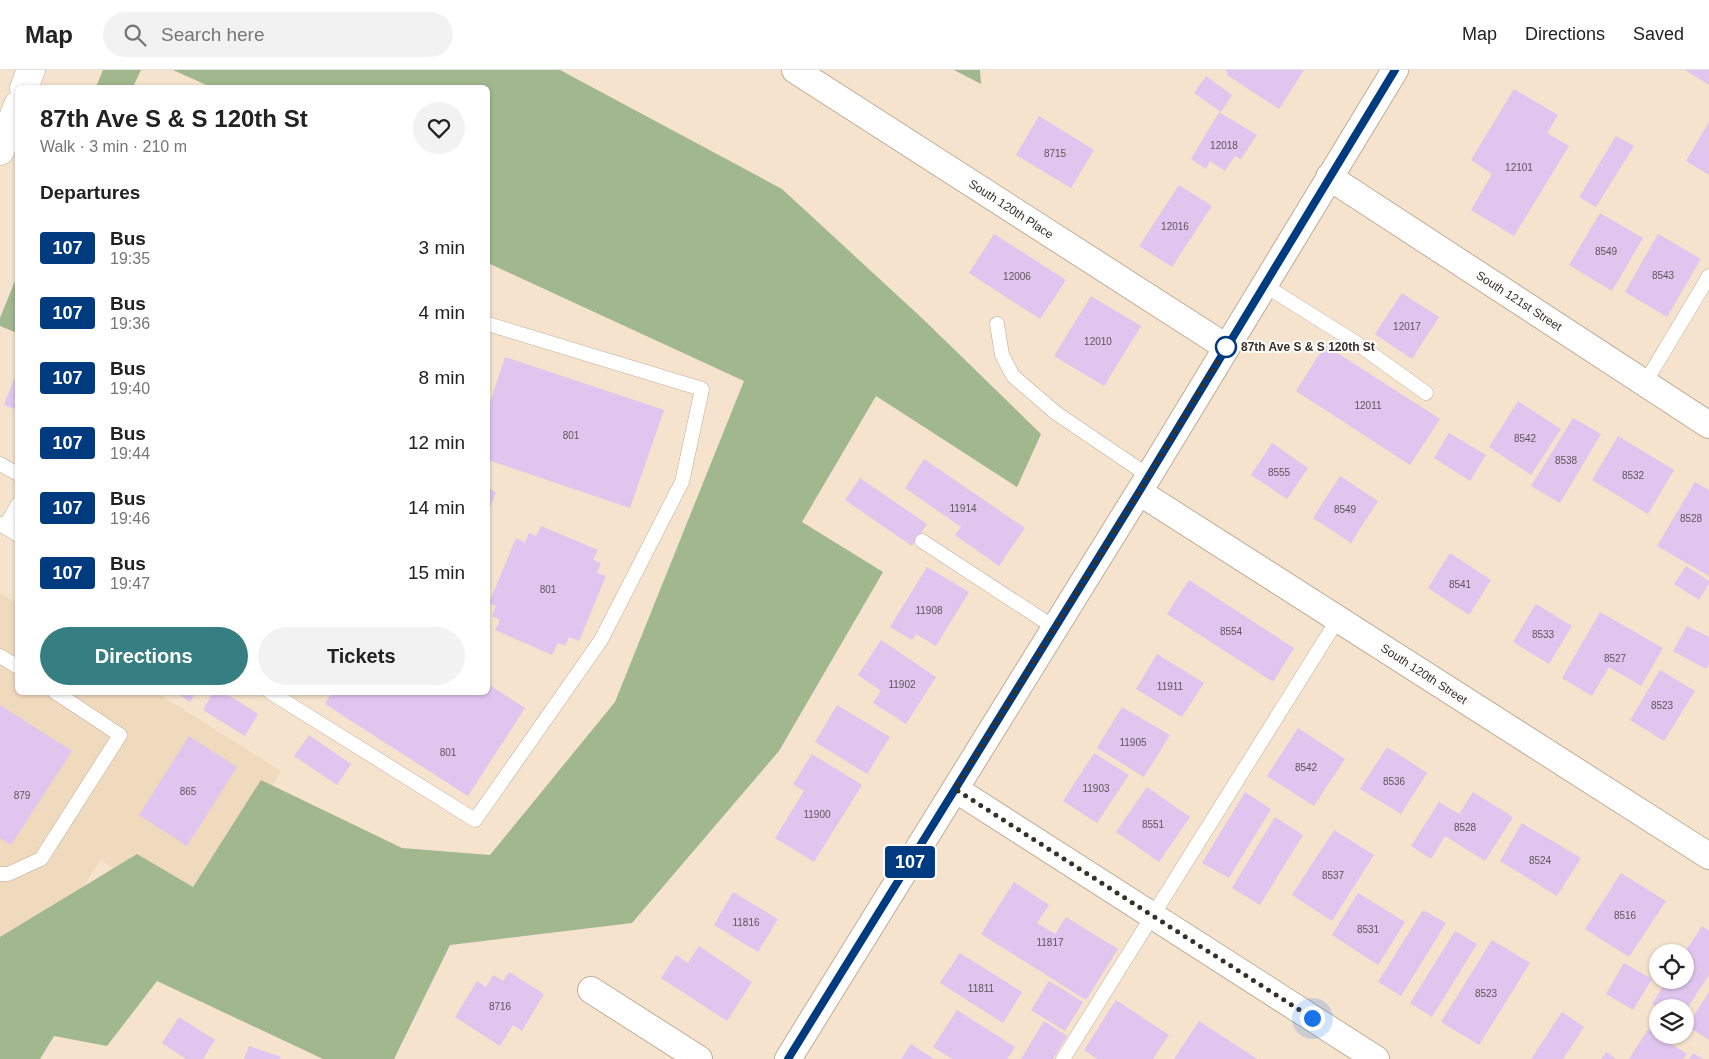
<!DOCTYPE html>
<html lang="en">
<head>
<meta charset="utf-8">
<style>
  body { margin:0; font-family:Arial,sans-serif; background:#f2f2f2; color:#222; height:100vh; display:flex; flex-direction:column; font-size:19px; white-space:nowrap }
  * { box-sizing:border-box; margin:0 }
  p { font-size:16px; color:#767676 }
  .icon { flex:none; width:28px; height:28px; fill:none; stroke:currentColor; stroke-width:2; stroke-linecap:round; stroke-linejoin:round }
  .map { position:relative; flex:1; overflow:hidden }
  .panel { position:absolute; left:15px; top:15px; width:475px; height:610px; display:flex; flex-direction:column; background:#fff; border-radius:8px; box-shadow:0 1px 4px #0004 }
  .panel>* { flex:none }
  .badge { padding:0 10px; border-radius:4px; font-size:18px; line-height:32px }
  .tools { position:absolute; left:1649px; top:874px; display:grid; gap:10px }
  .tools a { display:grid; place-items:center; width:45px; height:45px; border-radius:50%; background:#fff; box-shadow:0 1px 4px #0004; font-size:25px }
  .you { position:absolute; width:25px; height:25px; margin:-12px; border:4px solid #fff; border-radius:50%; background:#1a73e8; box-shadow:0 0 0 8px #1a73e833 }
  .map>.badge { position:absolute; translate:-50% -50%; box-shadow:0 0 0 2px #fff }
  h2 { padding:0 25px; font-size:19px; line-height:45px }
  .round { display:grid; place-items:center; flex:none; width:52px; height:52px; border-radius:26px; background:#f2f2f2 }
  .overview { display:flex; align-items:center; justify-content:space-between; height:85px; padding:0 25px }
  h1 { font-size:24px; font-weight:800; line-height:38px }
  .action { display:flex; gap:10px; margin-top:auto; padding:10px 25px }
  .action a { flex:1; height:58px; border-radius:30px; background:#367e82; color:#fff; font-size:20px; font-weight:800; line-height:58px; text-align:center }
  .action a+a { background:#f2f2f2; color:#222 }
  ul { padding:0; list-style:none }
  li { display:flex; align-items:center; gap:15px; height:65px; padding:0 25px }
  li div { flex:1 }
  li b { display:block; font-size:19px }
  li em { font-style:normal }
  li .badge { min-width:55px; font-weight:700; text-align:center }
  header { display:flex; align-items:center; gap:30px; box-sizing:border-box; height:70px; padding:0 25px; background:#fff; border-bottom:1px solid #e0e0e0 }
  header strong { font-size:24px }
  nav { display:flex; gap:28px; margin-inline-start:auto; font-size:18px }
  .search { width:350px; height:45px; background:#f2f2f2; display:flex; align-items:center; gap:12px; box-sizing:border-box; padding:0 18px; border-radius:28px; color:#767676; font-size:19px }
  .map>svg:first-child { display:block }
  .built { fill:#f0dabd }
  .forest { fill:#a1b78d }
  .building { fill:#e0c5ee }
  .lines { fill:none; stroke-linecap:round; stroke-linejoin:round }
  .lane-casing { stroke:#bead98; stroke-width:15 }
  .street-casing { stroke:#bead98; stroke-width:28 }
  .primary-casing { stroke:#bead98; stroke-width:29 }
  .lane { stroke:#fff; stroke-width:14 }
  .street { stroke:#fff; stroke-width:26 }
  .primary { stroke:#fff; stroke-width:28 }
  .line-casing { stroke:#fff; stroke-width:11 }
  .line { stroke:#003b80; stroke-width:8 }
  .walk { stroke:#363027; stroke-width:5; stroke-dasharray:0 9 }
  .stop-dot { fill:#fff; stroke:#003b80; stroke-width:2.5 }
  .labels { text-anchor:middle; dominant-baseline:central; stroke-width:4; stroke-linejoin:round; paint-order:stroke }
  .number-label { font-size:10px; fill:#605559 }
  .street-label { font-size:12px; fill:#363027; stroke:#fff }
  .stop-label { font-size:12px; font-weight:bold; fill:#363027; stroke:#fff; text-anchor:start }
</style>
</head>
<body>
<header>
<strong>Map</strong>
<div class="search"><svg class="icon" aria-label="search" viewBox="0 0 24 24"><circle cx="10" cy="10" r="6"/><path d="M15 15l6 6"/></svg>Search here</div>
<nav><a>Map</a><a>Directions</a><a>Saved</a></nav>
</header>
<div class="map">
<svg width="1709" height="989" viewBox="0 0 1709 989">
  <rect width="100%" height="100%" fill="#f5e3cd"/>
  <path class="built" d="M0,523L17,534L18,622L157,623L281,701L189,845L101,790L30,895L0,877Z"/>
  <path class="forest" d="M103,0H141L133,17H96Z
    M173,0H560L782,119L924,250L1041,364L1017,417L876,326L802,452L883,502L779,681L632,853L450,875L394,989H323L157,911L107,976L54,966L40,989H0V867L137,784L193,817L261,710L402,778L490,785L615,632L744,311L488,193V18L211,17Z
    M954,0H980L981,14Z
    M17,206L18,263H17L0,256V248Z"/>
  <path class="building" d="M1225,0H1304L1279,39L1227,5L1228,2Z
    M1685,0H1709V15Z
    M1206,6L1232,25L1221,42L1194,23Z
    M1514,19L1558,45L1547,63L1569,76L1514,166L1471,140L1492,104L1471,90Z
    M1219,42L1257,65L1241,89L1235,86L1225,101L1210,91L1206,99L1191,89Z
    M1039,46L1094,80L1071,118L1016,85Z
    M1709,52V105L1686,91Z
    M1616,66L1634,76L1596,137L1579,127Z
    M1179,115L1212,136L1172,197L1139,176Z
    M1600,143L1643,168L1612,221L1569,195Z
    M994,164L1066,210L1040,249L969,203Z
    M1658,164L1701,189L1667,247L1625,222Z
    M1402,223L1439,247L1412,289L1375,264Z
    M1091,226L1141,256L1104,316L1054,286Z
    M1325,275L1440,349L1410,395L1296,321Z
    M505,287L664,340L630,438L488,390V339Z
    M17,302H18V340L4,335Z
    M1518,331L1561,359L1531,405L1489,377Z
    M1573,348L1601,364L1560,433L1531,416Z
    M1449,363L1486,385L1470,411L1434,388Z
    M1618,366L1674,400L1648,444L1592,410Z
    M1272,373L1308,398L1287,429L1251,405Z
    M924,389L1025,458L999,496L955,465L961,457L905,418Z
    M1340,406L1378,431L1351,473L1313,448Z
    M860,408L927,454L912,476L845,430Z
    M1695,412L1709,420V506L1657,476Z
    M488,418L496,422L488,443Z
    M541,456L598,480L593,490L601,493L597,503L606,506L579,571L569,567L565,576L558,573L552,585L495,560L500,550L492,546L496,536L489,533L516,468L525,473L529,463L536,466Z
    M1450,483L1491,510L1469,545L1428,518Z
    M1686,496L1709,511V514L1699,530L1674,514Z
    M927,497L969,522L936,576L916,564L912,570L890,557Z
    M1189,510L1294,578L1273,612L1167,544Z
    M1536,534L1572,556L1549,594L1513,572Z
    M1600,542L1663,578L1641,616L1609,597L1592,626L1562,608Z
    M1687,556L1709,567V594L1706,599L1673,581Z
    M881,570L936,607L906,654L873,633L881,621L858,605Z
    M1157,584L1204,613L1182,647L1136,619Z
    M1660,600L1695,621L1664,671L1630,650Z
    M488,614L525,638L468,726L325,634L332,622H488Z
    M175,622H196L190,632Z
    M213,622H224L258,644L245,666L203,640Z
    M0,635L72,681L11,775L0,768Z
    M837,635L890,667L867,704L815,672Z
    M1122,637L1170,665L1144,707L1097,678Z
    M1298,658L1345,689L1314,736L1267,706Z
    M309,665L351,694L337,715L294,686Z
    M189,666L237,697L187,776L139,745Z
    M1387,677L1427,703L1401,744L1360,719Z
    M1094,683L1129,705L1097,753L1063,731Z
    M812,684L862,715L814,792L775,768L804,721L793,714Z
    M1147,717L1190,747L1159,792L1116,762Z
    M1245,722L1271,739L1229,808L1202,793Z
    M1473,722L1513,747L1485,791L1445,766L1431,789L1411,776L1439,732L1459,744Z
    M1275,747L1303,765L1260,835L1232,818Z
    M1522,753L1581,788L1557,826L1500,791Z
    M1334,760L1374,785L1332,851L1292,825Z
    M1621,803L1666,831L1629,887L1585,859Z
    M1014,812L1049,835L1037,853L1055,864L1066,847L1118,879L1086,930L981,864Z
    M733,822L778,849L758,882L714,855Z
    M1358,823L1405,852L1378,895L1332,865Z
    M1423,840L1446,853L1401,926L1378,912Z
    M1702,856L1709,861V905L1685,942V938H1658L1652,934L1667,910H1685V882Z
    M1455,861L1477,874L1432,947L1410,933Z
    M1492,870L1530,893L1479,975L1441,952Z
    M699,876L752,912L727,951L661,908L676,885L688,893Z
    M960,883L1022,922L1003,953L940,913Z
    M1624,893L1652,909L1633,940L1606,924Z
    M509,902L544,924L522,961L513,955L500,976L455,947L477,911L486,917L493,905L503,911Z
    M1049,911L1083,932L1065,961L1031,940Z
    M1709,922V970L1687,956Z
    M1116,930L1169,965L1153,989H1097L1084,980Z
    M957,940L1015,977L1007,989H952L933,977Z
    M1562,942L1584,957L1563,989H1531Z
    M179,947L215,970L203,989H186L162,973Z
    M1044,951L1067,966L1053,989H1021Z
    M1199,951L1257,989H1174Z
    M1648,959L1687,984L1683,989H1629Z
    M911,974L934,989H901Z
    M249,976L281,987L280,989H244Z
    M1606,982L1616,989H1601Z
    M1693,983L1703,989H1689Z"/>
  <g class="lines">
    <defs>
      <path id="lane" d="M1264,215L1355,272L1426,323
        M997,254L1002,285L1013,306L1056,343L1149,406
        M1645,313L1709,206
        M0,394L18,404
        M0,454L18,465
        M5,457L18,434
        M922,471L1055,558
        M0,586L18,597
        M270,622L475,750L601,570L682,412L702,319L488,254
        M0,804H8L41,789L120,665L55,622
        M1063,989L1338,549"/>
      <path id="street" d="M795,0L1226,277
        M1329,107L1709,355
        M1139,422L1709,786
        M955,719L1376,989
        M591,920L699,989
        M788,989L1139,422L1395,0"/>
      <path id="primary" d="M24,18L31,0
        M0,81L18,35"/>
    </defs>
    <use href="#lane" class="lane-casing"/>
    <use href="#street" class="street-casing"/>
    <use href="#primary" class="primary-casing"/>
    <use href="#lane" class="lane"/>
    <use href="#street" class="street"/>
    <use href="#primary" class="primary"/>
  </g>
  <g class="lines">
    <defs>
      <path id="line" d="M788,989L1139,422L1395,0"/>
    </defs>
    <use href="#line" class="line-casing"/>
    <use href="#line" class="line"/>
    <path class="walk" d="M1226,277L1139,422L955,719L1312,948"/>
  </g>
  <circle class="stop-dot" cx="1226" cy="277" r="10"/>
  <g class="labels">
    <g class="number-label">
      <text x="1224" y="75">12018</text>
      <text x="1055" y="83">8715</text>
      <text x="1519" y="97">12101</text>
      <text x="1175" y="156">12016</text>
      <text x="1606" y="181">8549</text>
      <text x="1663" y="205">8543</text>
      <text x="1017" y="206">12006</text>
      <text x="1407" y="256">12017</text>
      <text x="1098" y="271">12010</text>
      <text x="1368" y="335">12011</text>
      <text x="571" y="365">801</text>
      <text x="1525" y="368">8542</text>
      <text x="1566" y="390">8538</text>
      <text x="1279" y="402">8555</text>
      <text x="1633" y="405">8532</text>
      <text x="963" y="438">11914</text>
      <text x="1345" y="439">8549</text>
      <text x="1691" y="448">8528</text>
      <text x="1460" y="514">8541</text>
      <text x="548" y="519">801</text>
      <text x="929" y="540">11908</text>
      <text x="1231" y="561">8554</text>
      <text x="1543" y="564">8533</text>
      <text x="1615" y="588">8527</text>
      <text x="902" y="614">11902</text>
      <text x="1170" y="616">11911</text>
      <text x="1662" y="635">8523</text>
      <text x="1133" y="672">11905</text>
      <text x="448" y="682">801</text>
      <text x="1306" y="697">8542</text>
      <text x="1394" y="711">8536</text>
      <text x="1096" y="718">11903</text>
      <text x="188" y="721">865</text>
      <text x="22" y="725">879</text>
      <text x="817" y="744">11900</text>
      <text x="1153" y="754">8551</text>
      <text x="1465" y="757">8528</text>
      <text x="1540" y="790">8524</text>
      <text x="1333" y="805">8537</text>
      <text x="1625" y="845">8516</text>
      <text x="746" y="852">11816</text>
      <text x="1368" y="859">8531</text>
      <text x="1050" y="872">11817</text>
      <text x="981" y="918">11811</text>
      <text x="1486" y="923">8523</text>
      <text x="500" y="936">8716</text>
    </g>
    <g class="street-label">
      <text transform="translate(1011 139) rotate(33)">South 120th Place</text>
      <text transform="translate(1519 231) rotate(33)">South 121st Street</text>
      <text transform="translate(1424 604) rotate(33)">South 120th Street</text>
    </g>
    <g class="stop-label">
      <text x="1241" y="277">87th Ave S &amp; S 120th St</text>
    </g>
  </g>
</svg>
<div class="tools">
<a><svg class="icon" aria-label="locate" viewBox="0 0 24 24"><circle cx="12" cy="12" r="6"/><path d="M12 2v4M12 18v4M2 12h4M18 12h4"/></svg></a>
<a><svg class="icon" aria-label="layers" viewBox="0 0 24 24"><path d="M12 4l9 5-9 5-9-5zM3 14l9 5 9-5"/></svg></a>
</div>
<div class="you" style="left:1312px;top:948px"></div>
<b class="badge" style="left:910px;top:792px;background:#003b80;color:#fff">107</b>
<section class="panel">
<div class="overview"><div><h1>87th Ave S &amp; S 120th St</h1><p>Walk · 3 min · 210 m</p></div><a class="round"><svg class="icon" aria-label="heart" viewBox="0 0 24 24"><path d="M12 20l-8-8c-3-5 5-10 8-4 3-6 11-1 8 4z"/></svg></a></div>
<h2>Departures</h2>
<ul>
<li><span class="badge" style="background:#003b80;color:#fff">107</span><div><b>Bus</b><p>19:35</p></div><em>3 min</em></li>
<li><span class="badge" style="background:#003b80;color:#fff">107</span><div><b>Bus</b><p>19:36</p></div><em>4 min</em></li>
<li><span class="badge" style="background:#003b80;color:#fff">107</span><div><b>Bus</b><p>19:40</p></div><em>8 min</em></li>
<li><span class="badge" style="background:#003b80;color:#fff">107</span><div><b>Bus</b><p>19:44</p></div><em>12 min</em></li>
<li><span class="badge" style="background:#003b80;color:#fff">107</span><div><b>Bus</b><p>19:46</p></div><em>14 min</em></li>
<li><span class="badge" style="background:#003b80;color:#fff">107</span><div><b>Bus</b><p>19:47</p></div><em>15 min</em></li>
</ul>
<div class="action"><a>Directions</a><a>Tickets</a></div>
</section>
</div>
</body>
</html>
